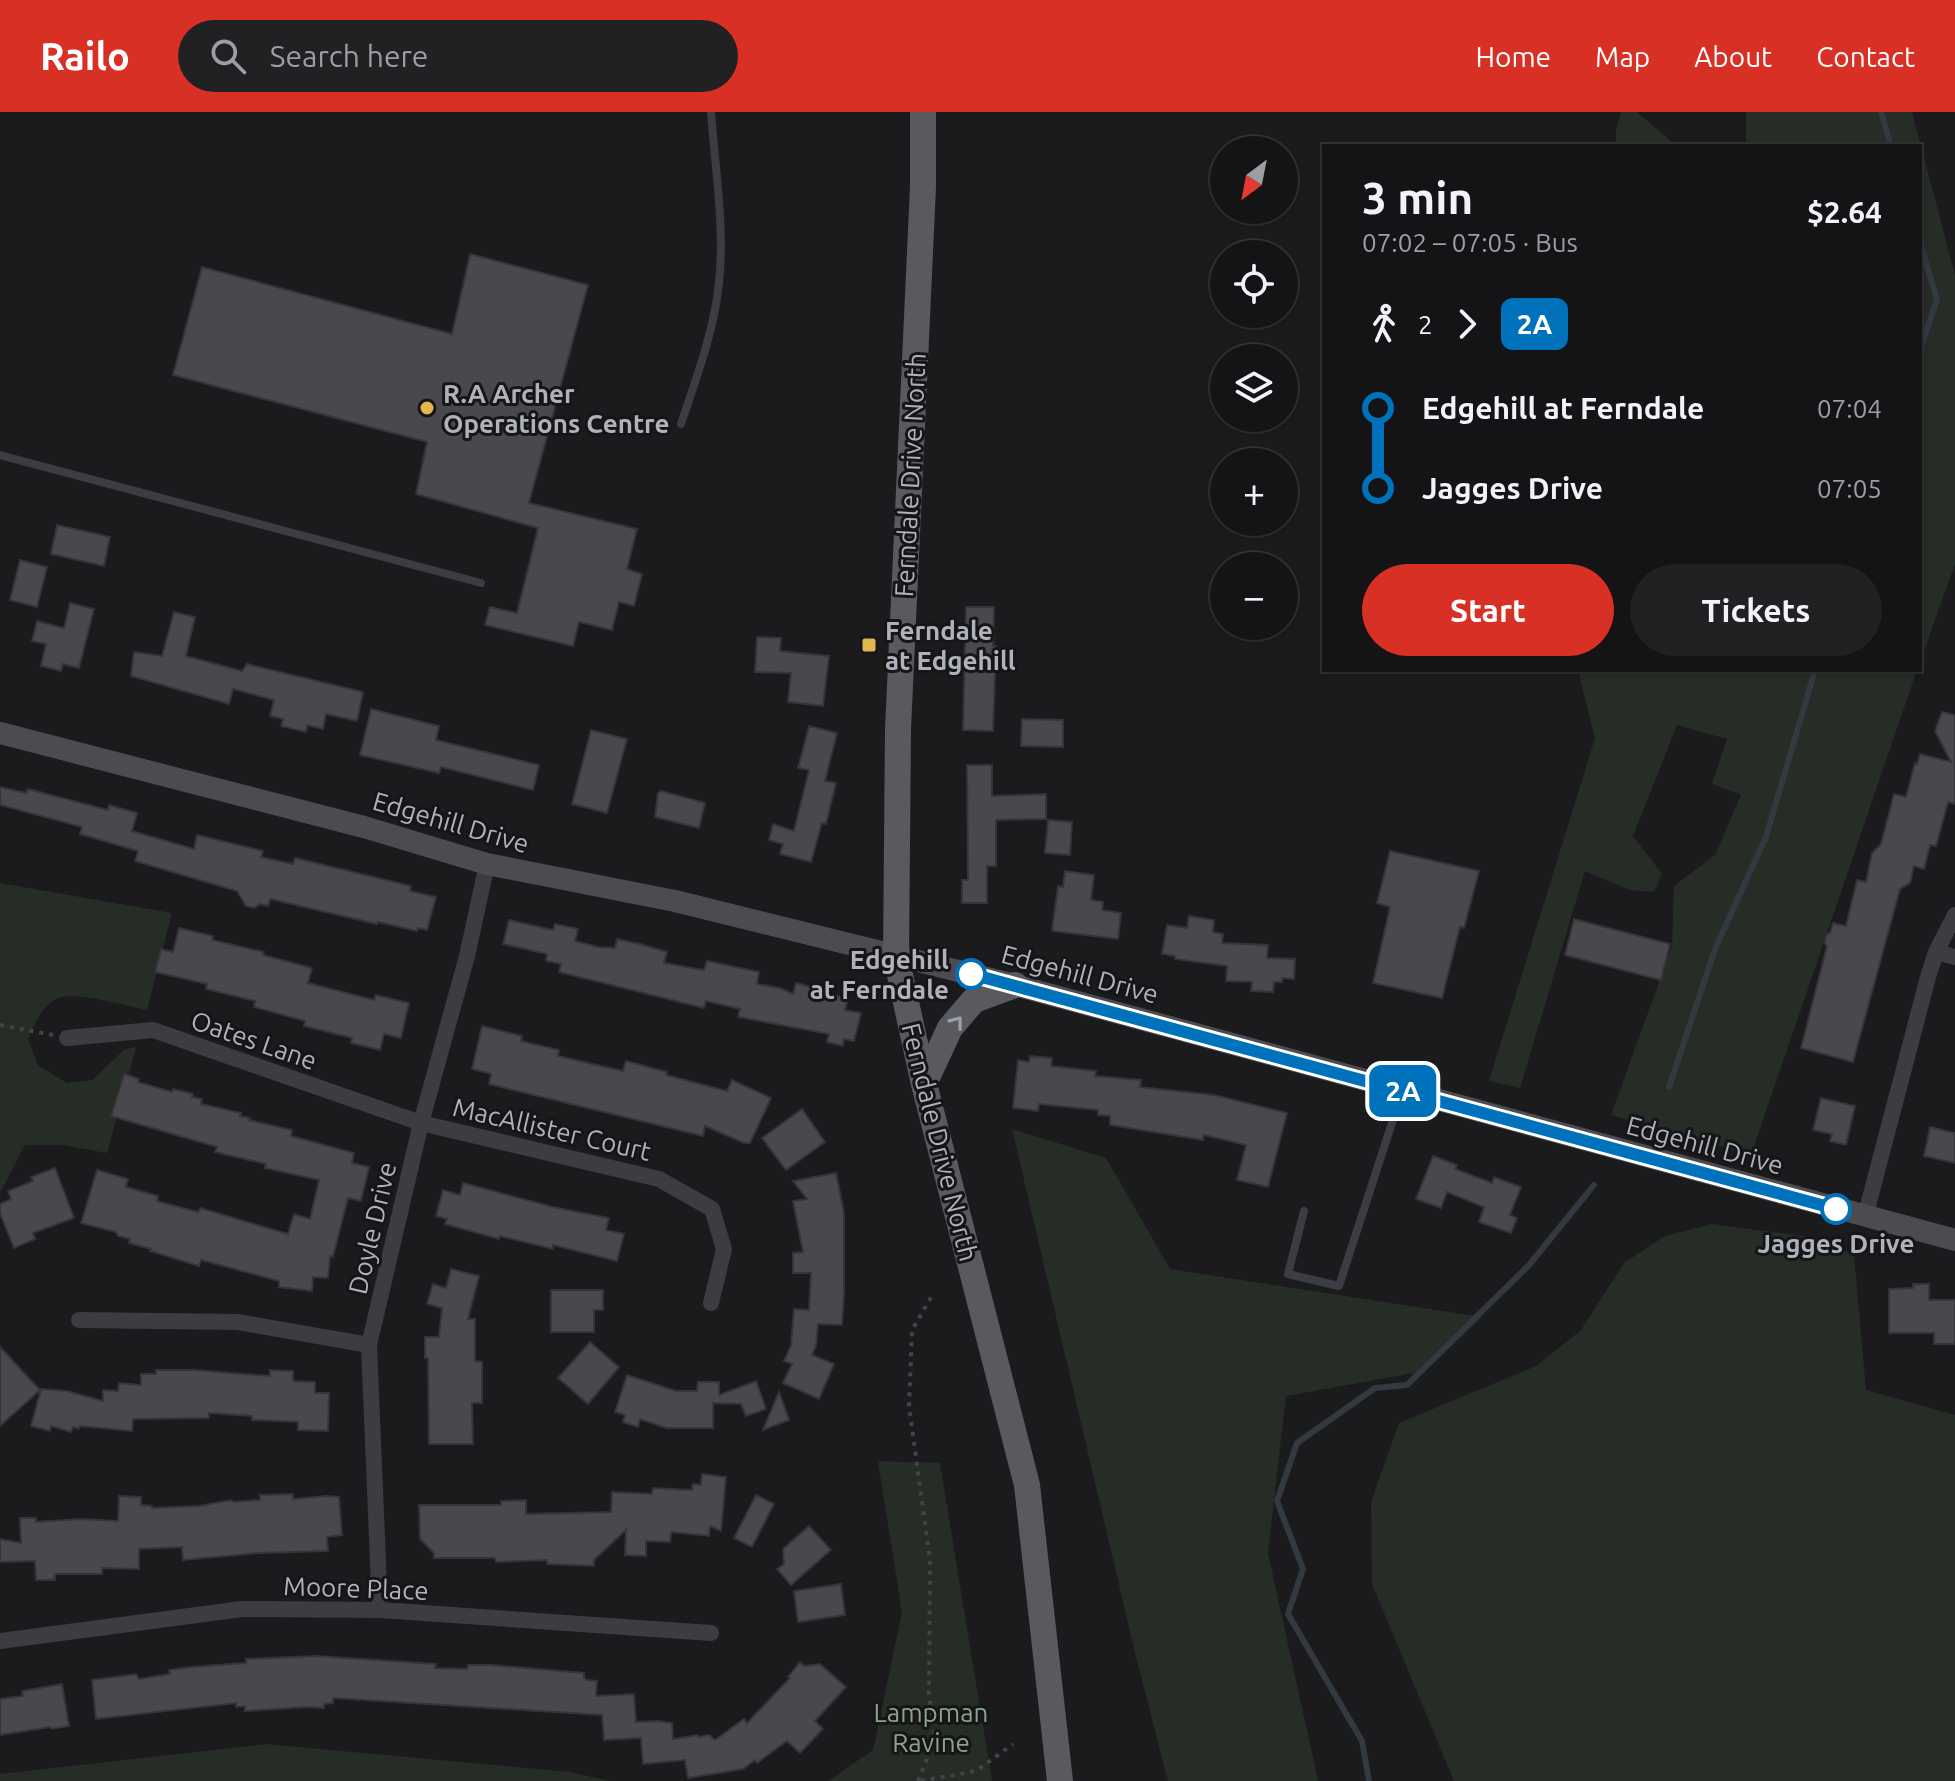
<!DOCTYPE html>
<html lang="en">
<head>
<meta charset="utf-8">
<style>
  body { margin:0; font-family:Ubuntu,sans-serif; background:#212123; color:#f1f3f6; height:100vh; display:flex; flex-direction:column; font-size:30px; white-space:nowrap }
  * { box-sizing:border-box; margin:0 }
  p { font-size:26px; color:#9d9ea1 }
  .icon { flex:none; width:44px; height:44px; fill:none; stroke:currentColor; stroke-width:2; stroke-linecap:round; stroke-linejoin:round }
  .map { position:relative; flex:1; overflow:hidden }
  .sheet { position:absolute; left:1322px; top:32px; width:600px; height:528px; display:flex; flex-direction:column; background:#141416; border-radius:0px; box-shadow:0 2px 6px #0004,0 0 0 2px #333335 }
  .sheet>* { flex:none }
  .badge { padding:0 16px; border-radius:12px; font-size:28px; line-height:52px }
  .needle { width:52px; rotate:212deg }
  .buttons { position:absolute; left:1210px; top:24px; display:grid; gap:16px }
  .buttons a { display:grid; place-items:center; width:88px; height:88px; border-radius:50%; background:#141416; box-shadow:0 2px 6px #0004,0 0 0 2px #333335; font-size:40px }
  .map>.badge { position:absolute; translate:-50% -50%; box-shadow:0 0 0 4px #fff }
  .legs { display:flex; align-items:center; gap:12px; height:88px; padding:0 40px; font-size:26px }
  .legs p { margin-inline-start:auto }
  .summary { display:flex; align-items:center; justify-content:space-between; height:136px; padding:0 40px }
  h1 { font-size:44px; font-weight:600; line-height:60px }
  .primary-button { display:flex; gap:16px; margin-top:auto; padding:16px 40px }
  .primary-button a { flex:1; height:92px; border-radius:48px; background:#d93025; color:#fff; font-size:32px; font-weight:600; line-height:92px; text-align:center }
  .primary-button a+a { background:#212123; color:#f1f3f6 }
  ul { padding:0 40px; list-style:none }
  li { display:flex; align-items:center; gap:28px; height:80px; font-size:30px }
  li i { display:grid; place-items:center; width:12px; height:100%; margin:0 10px; background:currentColor }
  li i::after { content:''; width:20px; height:20px; margin:-10px; border:6px solid; border-radius:50%; background:#141416 }
  li p { margin-inline-start:auto }
  li:first-child i { background:linear-gradient(#0000 50%,currentColor 0) }
  li:last-child i { background:linear-gradient(currentColor 50%,#0000 0) }
  header { display:flex; align-items:center; gap:48px; box-sizing:border-box; height:112px; padding:0 40px; background:#d93025; color:#fff }
  header strong { font-size:38px }
  nav { display:flex; gap:44px; margin-inline-start:auto; font-size:28px }
  .search { width:560px; height:72px; background:#212123; display:flex; align-items:center; gap:20px; box-sizing:border-box; padding:0 28px; border-radius:44px; color:#9d9ea1; font-size:30px }
  .map>svg:first-child { display:block }
  .green { fill:#252d26 }
  .lines { fill:none; stroke-linecap:round; stroke-linejoin:round }
  .stream { stroke:#323940; stroke-width:6 }
  .building { fill:#48484d; stroke:#353539; stroke-width:2 }
  .path { stroke:#424448; stroke-width:4; stroke-dasharray:4 6; stroke-linecap:butt }
  .lane { stroke:#3c3d42; stroke-width:8 }
  .street { stroke:#3c3d42; stroke-width:16 }
  .secondary { stroke:#4a4c51; stroke-width:22 }
  .primary { stroke:#585a60; stroke-width:26 }
  .oneway { stroke:#9ea0a9 }
  .line-1-casing { stroke:#fff; stroke-width:18 }
  .line-1 { stroke:#0072bc; stroke-width:12 }
  .poi-dot { fill:#e2b64d; stroke:#161618; stroke-width:3 }
  .stop-1-dot { fill:#fff; stroke:#0072bc; stroke-width:4 }
  .labels { text-anchor:middle; dominant-baseline:central; stroke-width:6; stroke-linejoin:round; paint-order:stroke }
  .poi-label { font-size:26px; font-weight:bold; fill:#afb2bb; stroke:#161618; text-anchor:start }
  .street-label { font-size:26px; fill:#afb2bb; stroke:#161618 }
  .stop-label { font-size:26px; font-weight:bold; fill:#afb2bb; stroke:#161618; text-anchor:end }
  .park-label { font-size:26px; fill:#88a48b; stroke:#161618 }
</style>
</head>
<body>
<header>
<strong>Railo</strong>
<div class="search"><svg class="icon" aria-label="search" viewBox="0 0 24 24"><circle cx="10" cy="10" r="6"/><path d="M15 15l6 6"/></svg>Search here</div>
<nav><a>Home</a><a>Map</a><a>About</a><a>Contact</a></nav>
</header>
<div class="map">
<svg width="1955" height="1669" viewBox="0 0 1955 1669">
  <rect width="100%" height="100%" fill="#1b1b1d"/>
  <path class="green" d="M1621,0H1637L1677,34H1616V18Z
    M1746,0H1912L1955,163V452L1920,550V34H1746Z
    M1578,558H1917L1751,1043L1611,1003L1672,834L1674,774L1715,743L1741,683L1712,672L1727,627L1677,613L1633,724L1662,762L1654,780L1630,778L1585,759L1520,976L1489,969L1595,626Z
    M0,771L172,801L147,898C126,894 77,879 58,886C42,893 35,913 28,927L38,953L67,971L92,968L125,937L136,935L107,1041L62,1033H25L0,1081Z
    M1012,1017L1106,1046L1170,1157L1482,1205L1425,1259L1286,1284L1268,1441L1318,1669H1168L1135,1541Z
    M1712,1112L1818,1126L1854,1143L1866,1278L1955,1303V1669H1454L1372,1472L1371,1390L1399,1311L1536,1254L1581,1218L1624,1151L1665,1124Z
    M878,1349L940,1351L992,1669H828L873,1638L902,1501Z
    M266,1632L569,1660L610,1669H0V1662Z"/>
  <g class="lines">
    <path class="stream" d="M1881,0L1891,34
      M1920,131L1937,187L1920,238
      M1669,975L1715,837L1766,725L1815,558
      M1369,1669L1362,1629L1288,1502L1303,1457L1277,1389L1297,1331L1375,1276L1407,1273L1529,1153L1594,1073"/>
  </g>
  <path class="building" d="M470,142L588,173L529,391L637,417L627,457L642,462L634,494L619,490L612,518L579,510L573,534L485,513L490,495L517,501L538,416L416,382L427,330L173,263L202,155L452,222Z
    M57,413L110,425L104,454L51,442Z
    M20,448L47,455L37,495L10,488Z
    M70,491L94,497L79,556L63,552L61,559L41,554L46,532L32,529L37,509L64,516Z
    M966,495H994L993,534H996L993,619L963,618Z
    M174,500L195,505L186,544L242,559L247,552L363,580L357,609L326,602L323,617L307,613L306,620L281,614L283,607L270,604L274,588L233,577L229,592L131,564L134,540L162,544Z
    M757,525L781,526L780,539L829,544L823,594L788,590L791,561L755,560Z
    M371,597L439,614L436,628L539,653L533,678L441,655L439,661L360,643Z
    M1942,600L1955,603V692L1948,690L1936,734L1930,733L1924,757L1914,754L1910,771L1900,777L1853,950L1801,936L1827,834L1824,831L1827,822L1830,821L1833,811L1846,814L1857,768L1866,770L1872,741L1881,732L1894,682L1906,685L1915,651L1917,652L1920,642L1951,650L1935,619Z
    M1022,607L1063,608V635L1021,634Z
    M809,614L837,621L825,669L836,671L826,712L822,711L811,750L780,742L783,732L769,728L773,712L794,719L809,658L798,656Z
    M591,618L627,627L607,701L572,692Z
    M967,653H992V684L1046,682V707L996,708V754H987V791H962V768H968Z
    M0,675L26,681L28,677L108,698L109,693L137,701L132,719L194,737L197,723L263,739L261,745L293,752L295,746L411,774L410,779L436,785L427,818L418,816L417,819L378,810L377,812L270,787L268,794L260,792L254,796L246,794L237,779L135,749L138,739L80,722L82,715L0,693Z
    M661,679L705,691L699,716L655,705L658,681Z
    M1048,708L1072,710L1070,743L1045,741Z
    M1390,739L1479,759L1464,816L1460,815L1442,886L1373,871L1390,795L1377,791Z
    M1065,759L1094,763L1091,788L1103,790L1102,798L1121,801L1118,827L1052,819L1058,774L1063,775Z
    M1189,804L1214,808L1213,820L1223,822L1222,831L1268,833L1267,846L1295,847L1294,867L1282,866V870H1274L1273,880L1251,879L1252,870L1226,869L1227,854L1175,847V844L1162,842L1167,813L1187,816Z
    M1574,807L1670,832L1661,868L1565,843Z
    M509,808L553,818L555,812L578,817L575,829L598,835L615,836L617,827L640,832L667,840L664,851L704,858L707,849L759,860L757,872L780,876L793,882L796,871L819,877L818,880L848,886L845,898L861,901L854,929L844,927L843,934L827,930L829,922L738,905L740,897L706,889L704,896L559,860L561,852L546,849L547,842L503,832Z
    M179,816L213,824L212,828L264,840L263,843L312,856L308,871L374,888L376,883L409,891L401,926L384,922L380,938L351,931L352,926L304,914L305,909L254,895L255,889L206,877L207,872L155,860L161,837L173,840Z
    M482,914L522,924L521,929L559,938L558,944L623,959L626,949L667,960L666,963L727,979L732,968L771,986L750,1031H744L705,1014L703,1024L509,977L489,972L491,962L472,957Z
    M1030,944L1052,946L1051,954L1096,959L1095,964L1141,968L1140,975L1214,983L1287,1001L1268,1075L1237,1068L1246,1033L1204,1023L1203,1028L1110,1013V1004L1098,1003V998L1039,992L1038,999L1013,996L1018,948L1029,950Z
    M124,962L139,967L138,970L172,980L173,977L193,982L192,985L202,987L201,992L241,1001L240,1004L250,1006L249,1008L292,1018L291,1024L354,1041L352,1051L369,1055L361,1089L348,1086L333,1145L330,1144L328,1166L313,1165L312,1179L279,1175V1169L201,1148L199,1154L150,1139L151,1137L129,1131L130,1127L118,1124L116,1120L81,1111L97,1058L128,1067L126,1075L158,1084L157,1089L198,1100L200,1096L288,1122L294,1102L310,1107L319,1068L265,1056L266,1052L215,1040L217,1035L111,1004Z
    M1821,986L1855,994L1846,1033L1830,1029L1832,1022L1813,1018Z
    M802,997L825,1030L786,1058L762,1026Z
    M1930,1015L1955,1021V1051L1924,1044Z
    M1433,1044L1457,1053L1455,1057L1492,1071L1494,1065L1521,1075L1510,1103L1517,1106L1511,1121L1479,1110L1484,1095L1447,1080L1441,1096L1416,1087Z
    M55,1056L74,1106L33,1121L35,1127L14,1136L0,1101V1092L11,1087L8,1079L33,1069L31,1065Z
    M836,1061L844,1101V1182L842,1213L818,1212L816,1234L812,1243L834,1252L819,1287L783,1271L792,1252L784,1249L791,1234L794,1197L809,1198L811,1161H793V1141L803,1140L793,1089L807,1087L793,1069Z
    M463,1071L553,1095L609,1106L606,1118L624,1122L617,1149L553,1133V1137L500,1124L499,1127L445,1112L447,1107L436,1104L443,1078L460,1083Z
    M451,1157L479,1164L468,1207H475V1249L482,1250V1291H472L473,1332H429L428,1246H425V1225H439L442,1196L427,1192L433,1172L446,1176Z
    M1913,1172H1929V1188H1955V1232H1934V1221H1889V1177L1913,1176Z
    M551,1178H603V1198H594V1220H551Z
    M590,1230L619,1255L588,1292L558,1266Z
    M0,1235L40,1278L0,1314Z
    M156,1258H194L270,1264V1258L293,1259V1269L315,1270V1281H329L328,1319L298,1318V1310L252,1308V1304L209,1301V1306L133,1307L132,1319L80,1314L79,1317L73,1315L71,1320L51,1314L50,1319L31,1314L41,1277L67,1279L103,1289V1278L118,1279L119,1271L141,1273V1262H156Z
    M627,1263L676,1279H697L698,1270H719V1283L756,1269L766,1297L746,1304L741,1292L713,1291V1316H666L640,1307L638,1315L623,1310L625,1303L615,1300Z
    M779,1280L789,1308L763,1318Z
    M702,1362L726,1365L721,1419L710,1414L709,1424L671,1420L670,1430L646,1429V1444L625,1443L626,1418L594,1448V1454L547,1452V1448L496,1450L495,1446H434V1441L420,1427L419,1393H501V1389L526,1388V1402L611,1400L612,1380L652,1382L653,1376L692,1378L693,1372L701,1373Z
    M293,1382V1387L327,1384L339,1385L342,1423L327,1425L328,1439L259,1441L183,1448L182,1435L139,1437V1457L102,1456V1462H55V1468H36L35,1449L0,1450V1427L21,1431L20,1406H36V1410L80,1407L118,1409L119,1384L141,1385V1393L152,1394V1396L199,1394L231,1388L234,1390L260,1388V1383Z
    M756,1383L774,1392L752,1435L734,1426Z
    M809,1414L831,1438L791,1473L777,1457L784,1452L783,1437Z
    M841,1472L845,1503L798,1510L794,1479Z
    M316,1544L436,1552L435,1556L467,1557L468,1553H491L584,1561V1566L587,1568L597,1569L596,1584L634,1582L636,1610L658,1609L672,1611L673,1627L698,1623V1625L709,1623L715,1628L744,1607L747,1611L790,1566L788,1565L800,1550L804,1554L820,1552L846,1575L815,1609L823,1617L800,1641L787,1629L757,1651L755,1648L743,1657L688,1666L685,1648L643,1652L641,1626L604,1628L602,1603L333,1586V1591L324,1592V1596L306,1595L245,1599V1594L236,1595V1591L96,1607L92,1568L136,1562L139,1567L170,1562L169,1558L190,1555L246,1551V1547Z
    M62,1572L69,1614L51,1617L50,1615L0,1623V1587L23,1584L22,1579Z"/>
  <g class="lines">
    <path class="path" d="M0,913L53,923
      M918,1669L935,1628L929,1582L930,1448L909,1294L912,1218L933,1182
      M921,1669L976,1659L1013,1632"/>
    <path class="lane" d="M681,312C696,267 714,219 719,171C725,114 715,57 711,0
      M0,343L481,471
      M1304,1099L1288,1162L1339,1174L1402,980"/>
    <path class="street" d="M1936,840L1955,845
      M67,926L153,918L421,1011L659,1067L712,1097L724,1137L711,1191
      M1865,1105L1928,865L1936,840L1955,803
      M79,1208L238,1210L369,1233
      M380,1498L369,1233L421,1011L467,844L487,752
      M0,1529L242,1497L380,1498L711,1521"/>
    <path class="secondary" d="M0,621L364,715L487,752L675,789L1015,873L1955,1128"/>
    <path class="primary" d="M923,0V75L898,617L896,845L924,972L1027,1373L1060,1669
      M924,972L950,916L974,888L1015,873"/>
  </g>
  <defs><path id="oneway-chevron" d="M-2-3.5L2.5 0L-2 3.5" fill="none" stroke-width="1.6" stroke-linecap="round" stroke-linejoin="round" transform="scale(2)"/></defs>
  <use class="oneway" href="#oneway-chevron" transform="translate(957 910) rotate(-52)"/>
  <g class="lines">
    <defs>
      <path id="line-1" d="M971,862L1836,1097"/>
    </defs>
    <use href="#line-1" class="line-1-casing"/>
    <use href="#line-1" class="line-1"/>
  </g>
  <g class="poi-dot">
    <circle cx="427" cy="296" r="8"/>
    <rect x="861" y="525" width="16" height="16" rx="4"/>
  </g>
  <g class="stop-1-dot">
    <circle cx="971" cy="862" r="14"/>
    <circle cx="1836" cy="1097" r="14"/>
  </g>
  <g class="labels">
    <g class="poi-label">
      <text x="443" y="281">R.A Archer<tspan x="443" dy="30">Operations Centre</tspan></text>
      <text x="885" y="518">Ferndale<tspan x="885" dy="30">at Edgehill</tspan></text>
    </g>
    <g class="street-label">
      <text transform="translate(910 363) rotate(-87)">Ferndale Drive North</text>
      <text transform="translate(451 710) rotate(16)">Edgehill Drive</text>
      <text transform="translate(1080 862) rotate(15)">Edgehill Drive</text>
      <text transform="translate(254 928) rotate(19)">Oates Lane</text>
      <text transform="translate(552 1017) rotate(13)">MacAllister Court</text>
      <text transform="translate(940 1030) rotate(76)">Ferndale Drive North</text>
      <text transform="translate(1705 1033) rotate(15)">Edgehill Drive</text>
      <text transform="translate(372 1116) rotate(-77)">Doyle Drive</text>
      <text transform="translate(356 1476) rotate(2)">Moore Place</text>
    </g>
    <g class="stop-label">
      <text x="949" y="847">Edgehill<tspan x="949" dy="30">at Ferndale</tspan></text>
      <text x="1836" y="1131" text-anchor="middle">Jagges Drive</text>
    </g>
    <g class="park-label">
      <text x="931" y="1600">Lampman<tspan x="931" dy="30">Ravine</tspan></text>
    </g>
  </g>
</svg>
<div class="buttons">
<a><svg class="needle" viewBox="-14 -14 28 28"><path d="M0-13l5 13h-10z" fill="#e53935"/><path d="M0 13l5-13h-10z" fill="#9d9ea1"/></svg></a>
<a><svg class="icon" aria-label="locate" viewBox="0 0 24 24"><circle cx="12" cy="12" r="6"/><path d="M12 2v4M12 18v4M2 12h4M18 12h4"/></svg></a>
<a><svg class="icon" aria-label="layers" viewBox="0 0 24 24"><path d="M12 4l9 5-9 5-9-5zM3 14l9 5 9-5"/></svg></a>
<a>+</a>
<a>−</a>
</div>
<b class="badge" style="left:1403px;top:979px;background:#0072bc;color:#fff">2A</b>
<section class="sheet">
<div class="summary"><div><h1>3 min</h1><p>07:02 – 07:05 · Bus</p></div><b>$2.64</b></div>
<div class="legs"><svg class="icon" aria-label="walk" viewBox="0 0 24 24"><circle cx="13" cy="4" r="2"/><path d="M13 8l-2 6 4 7M11 14l-3 7M7 12l3-4h3l4 4"/></svg>2<svg class="icon" aria-label="forward" viewBox="0 0 24 24"><path d="M9 5l7 7-7 7"/></svg><b class="badge" style="background:#0072bc;color:#fff">2A</b></div>
<ul>
<li><i style="color:#0072bc"></i><b>Edgehill at Ferndale</b><p>07:04</p></li>
<li><i style="color:#0072bc"></i><b>Jagges Drive</b><p>07:05</p></li>
</ul>
<div class="primary-button"><a>Start</a><a>Tickets</a></div>
</section>
</div>
</body>
</html>
